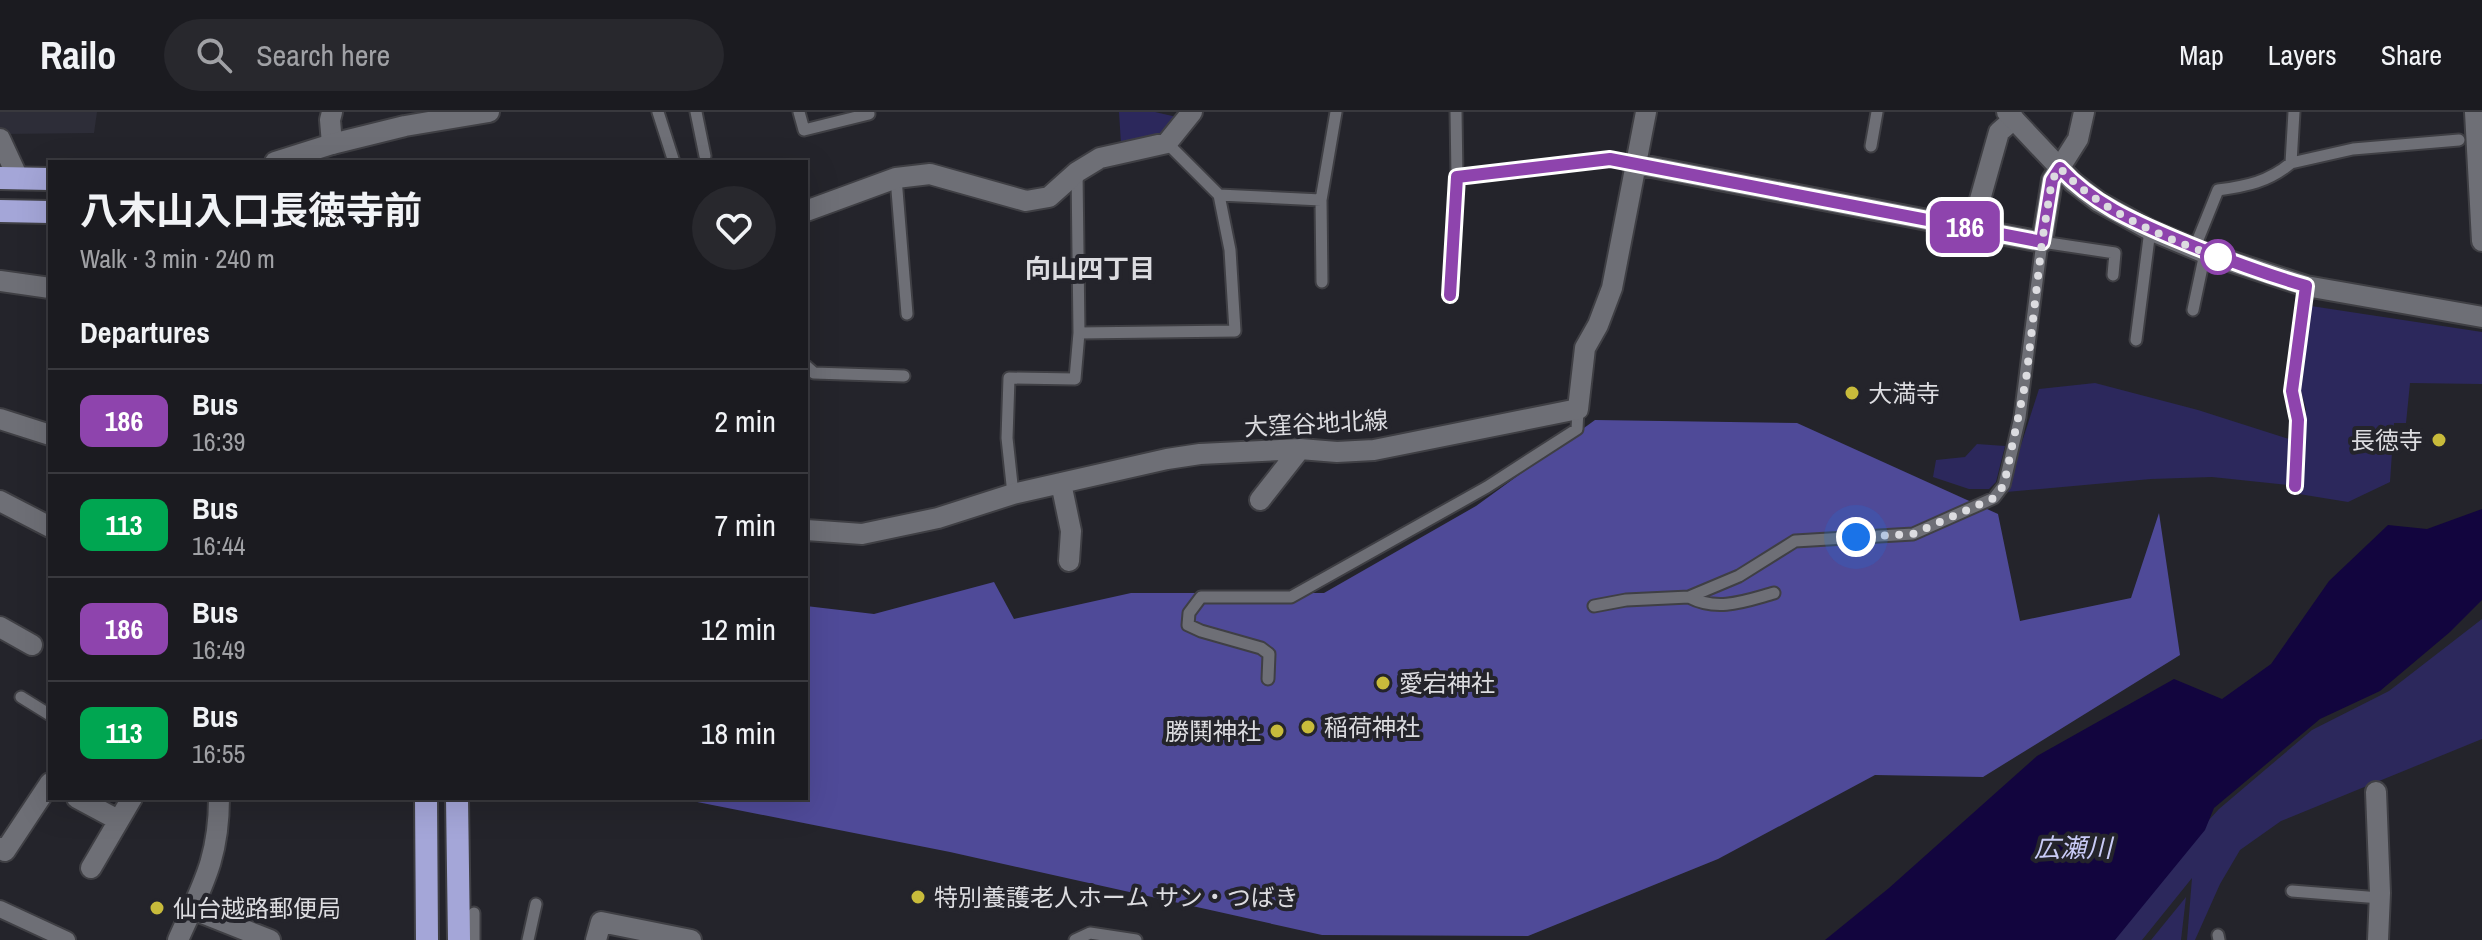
<!DOCTYPE html>
<html lang="en">
<head>
<meta charset="utf-8">
<style>
  body { margin:0; font-family:"Archivo Narrow","Noto Sans JP",sans-serif; background:#28282d; color:#f1f3f6; height:100vh; display:flex; flex-direction:column; font-size:30px; white-space:nowrap }
  * { box-sizing:border-box; margin:0 }
  p { font-size:26px; color:#a0a1a5 }
  .icon { flex:none; width:44px; height:44px; fill:none; stroke:currentColor; stroke-width:2; stroke-linecap:round; stroke-linejoin:round }
  .map { position:relative; flex:1; overflow:hidden }
  .details { position:absolute; left:48px; top:48px; width:760px; height:640px; display:flex; flex-direction:column; background:#1b1b20; border-radius:0px; box-shadow:0 8px 32px #0002,0 0 0 2px #39393e }
  .details>* { flex:none }
  .badge { padding:0 16px; border-radius:12px; font-size:28px; line-height:52px }
  .you { position:absolute; width:40px; height:40px; margin:-20px; border:6px solid #fff; border-radius:50%; background:#1a73e8; box-shadow:0 0 0 12px #1a73e833 }
  .map>.badge { position:absolute; translate:-50% -50%; box-shadow:0 0 0 4px #fff }
  h2 { padding:0 32px; font-size:30px; line-height:72px }
  .round { display:grid; place-items:center; flex:none; width:84px; height:84px; border-radius:42px; background:#28282d }
  .overview { display:flex; align-items:center; justify-content:space-between; height:136px; padding:0 32px }
  h1 { font-size:38px; font-weight:700; line-height:60px }
  ul { padding:0; list-style:none }
  li { display:flex; align-items:center; gap:24px; height:104px; padding:0 32px; border-top:2px solid #39393e }
  li div { flex:1 }
  li b { display:block; font-size:30px }
  li em { font-style:normal }
  li .badge { min-width:88px; font-weight:700; text-align:center }
  header { display:flex; align-items:center; gap:48px; box-sizing:border-box; height:112px; padding:0 40px; background:#1b1b20; border-bottom:2px solid #39393e }
  header strong { font-size:38px }
  nav { display:flex; gap:44px; margin-inline-start:auto; font-size:28px }
  .search { width:560px; height:72px; background:#28282d; display:flex; align-items:center; gap:20px; box-sizing:border-box; padding:0 28px; border-radius:44px; color:#a0a1a5; font-size:30px }
  .map>svg:first-child { display:block }
  .built { fill:#2d2d38 }
  .green { fill:#2c285c }
  .forest { fill:#4f4a98 }
  .water { fill:#12053e }
  .lines { fill:none; stroke-linecap:round; stroke-linejoin:round }
  .service-casing { stroke:#3f3f44; stroke-width:15 }
  .pedestrian-casing { stroke:#3f3f44; stroke-width:20 }
  .minor-casing { stroke:#3f3f44; stroke-width:24 }
  .tertiary-casing { stroke:#3f3f44; stroke-width:24 }
  .trunk-casing { stroke:#3f3f44; stroke-width:26 }
  .service { stroke:#6e6f76; stroke-width:11 }
  .pedestrian { stroke:#6e6f76; stroke-width:16 }
  .minor { stroke:#6e6f76; stroke-width:20 }
  .tertiary { stroke:#6e6f76; stroke-width:20 }
  .trunk { stroke:#a4a6d8; stroke-width:22 }
  .line-casing { stroke:#fff; stroke-width:18 }
  .line { stroke:#8e44ad; stroke-width:12 }
  .walk { stroke:#dcdce0; stroke-width:8; stroke-dasharray:0 14.4 }
  .stop-dot { fill:#fff; stroke:#8e44ad; stroke-width:4 }
  .poi-dot { fill:#c8bb3b; stroke:#24242b; stroke-width:3 }
  .labels { text-anchor:middle; dominant-baseline:central; stroke-width:8; stroke-linejoin:round; paint-order:stroke }
  .poi-label { font-size:24px; fill:#dcdce0; stroke:#24242b; text-anchor:start }
  .street-label { font-size:24px; fill:#dcdce0; stroke:#24242b }
  .neighbourhood-label { font-size:26px; font-weight:bold; fill:#dcdce0; stroke:#24242b }
  .water-label { font-size:26px; font-style:italic; fill:#c9cbf7; stroke:#24242b }
</style>
</head>
<body>
<header>
<strong>Railo</strong>
<div class="search"><svg class="icon" aria-label="search" viewBox="0 0 24 24"><circle cx="10" cy="10" r="6"/><path d="M15 15l6 6"/></svg>Search here</div>
<nav><a>Map</a><a>Layers</a><a>Share</a></nav>
</header>
<div class="map">
<svg width="2482" height="828" viewBox="0 0 2482 828">
  <rect width="100%" height="100%" fill="#24242b"/>
  <path class="built" d="M0,0H97L94,21L4,22L0,16Z"/>
  <path class="green" d="M1119,0H1155L1181,6L1158,25L1121,32Z
    M2311,194L2482,220V272L2410,271L2406,311H2394L2390,370L2348,390L2299,382L2306,297L2299,272Z
    M2095,271L2198,298L2292,328L2289,373L2212,365L2151,367L2006,380L2039,277Z
    M1977,332L2005,334L1996,370L1989,377H1969L1933,365L1936,348L1965,345Z
    M2482,507V627L2281,709L2240,738L2220,772L2195,828H2187L2192,766L2142,828H2099L2219,697L2312,618L2389,579Z
    M2186,785L2181,828H2151Z"/>
  <path class="forest" d="M1595,308L1797,311L1998,402L2020,509L2131,486L2159,401L2180,543L1983,665L1875,663L1718,747L1528,824L1322,823L950,740L677,686H806V494L874,502L994,470L1014,507L1131,481H1324L1476,394Z"/>
  <path class="water" d="M2482,397V488L2450,520L2380,579L2320,607L2214,696L2205,718L2115,828H1825L1889,776L2037,644L2174,567L2222,587L2271,552L2329,469L2388,413L2427,417Z"/>
  <g class="lines">
    <defs>
      <path id="service" d="M658,0L674,50
        M696,0L705,44
        M799,0L804,18L869,2
        M1167,31L1219,83
        M1871,34L1877,0
        M2291,51L2353,37L2459,28
        M1457,65L1610,47L1636,52
        M896,66L907,202
        M2195,135L2218,78C2247,74 2268,70 2291,51L2294,0
        M1322,170L1321,88L1336,0
        M1450,183L1457,65L1456,0
        M2193,198L2205,141
        M1079,221L1235,219L1230,138L1219,83L1321,88
        M2136,228L2150,118
        M806,254L814,261L904,264
        M2295,374L2298,308L2292,279L2306,174
        M1013,382L1007,326L1009,266L1075,267L1079,221L1077,60
        M1689,485C1718,500 1745,489 1774,481
        M1594,494L1626,488L1689,485L1739,464L1795,429L1913,422L1994,386L2004,373L2020,305L2042,130L2115,141L2113,163
        M1268,567L1269,542L1261,536L1201,519L1188,513L1189,501L1201,485H1291L1487,375L1577,317L1578,297
        M21,585L50,603
        M2292,779L2380,786
        M2218,823L2219,828
        M474,828V801
        M528,828L536,792
        M1075,828L1090,821L1136,828"/>
      <path id="pedestrian" d="M0,797L67,828"/>
      <path id="minor" d="M0,27L18,66
        M332,32L330,8L332,0
        M1636,52L2042,130L2052,68L2078,27L2084,0
        M806,99L896,66L930,62L1026,89L1049,85L1077,60L1100,46L1167,31L1192,0
        M1972,116L1999,20L2014,7
        M0,169L50,176
        M0,307L50,323
        M1061,371L1071,419L1069,449
        M1260,388L1300,337
        M0,389L50,415
        M806,418L862,422L938,406L1013,382L1167,347L1200,342L1300,337L1337,340L1374,338L1578,297L1585,236L1598,213L1612,176L1646,0
        M0,515L32,533
        M2376,680L2380,781L2378,828
        M77,686L118,708
        M0,736L5,739L50,671
        M91,756L132,686
        M192,797L270,828
        M596,828L601,810L691,828"/>
      <path id="tertiary" d="M2007,0L2073,70L2099,90L2150,118L2205,141L2306,174L2482,205
        M2475,0L2482,129
        M275,50L332,32L405,14L489,0
        M178,828C202,774 219,747 219,686"/>
      <path id="trunk" d="M0,66L50,67
        M0,99L50,100
        M426,686L427,828
        M457,686L459,828"/>
    </defs>
    <use href="#service" class="service-casing"/>
    <use href="#pedestrian" class="pedestrian-casing"/>
    <use href="#minor" class="minor-casing"/>
    <use href="#tertiary" class="tertiary-casing"/>
    <use href="#trunk" class="trunk-casing"/>
    <use href="#service" class="service"/>
    <use href="#pedestrian" class="pedestrian"/>
    <use href="#minor" class="minor"/>
    <use href="#tertiary" class="tertiary"/>
    <use href="#trunk" class="trunk"/>
  </g>
  <g class="lines">
    <defs>
      <path id="line" d="M1450,183L1457,65L1610,47L2042,130L2052,68L2060,56C2092,91 2133,109 2176,127C2219,145 2261,161 2306,174L2292,279L2298,308L2295,374"/>
    </defs>
    <use href="#line" class="line-casing"/>
    <use href="#line" class="line"/>
    <path class="walk" d="M1856,425L1913,422L1994,386L2004,373L2026,268L2042,130L2052,68L2060,56C2101,101 2173,130 2230,149L2218,145"/>
  </g>
  <circle class="stop-dot" cx="2218" cy="145" r="16"/>
  <g class="poi-dot">
    <circle cx="1852" cy="281" r="8"/>
    <circle cx="2439" cy="328" r="8"/>
    <circle cx="1383" cy="571" r="8"/>
    <circle cx="1308" cy="615" r="8"/>
    <circle cx="1277" cy="619" r="8"/>
    <circle cx="918" cy="785" r="8"/>
    <circle cx="157" cy="796" r="8"/>
  </g>
  <g class="labels">
    <g class="poi-label">
      <text x="1868" y="281">大満寺</text>
      <text x="2423" y="328" text-anchor="end">長徳寺</text>
      <text x="1399" y="571">愛宕神社</text>
      <text x="1324" y="615">稲荷神社</text>
      <text x="1261" y="619" text-anchor="end">勝鬨神社</text>
      <text x="934" y="785">特別養護老人ホーム サン・つばき</text>
      <text x="173" y="796">仙台越路郵便局</text>
    </g>
    <g class="street-label">
      <text transform="translate(1316 311) rotate(-3)">大窪谷地北線</text>
    </g>
    <g class="neighbourhood-label">
      <text x="1090" y="156">向山四丁目</text>
    </g>
    <g class="water-label">
      <text x="2073" y="735">広瀬川</text>
    </g>
  </g>
</svg>
<div class="you" style="left:1856px;top:425px"></div>
<b class="badge" style="left:1965px;top:115px;background:#8e44ad;color:#fff">186</b>
<section class="details">
<div class="overview"><div><h1>八木山入口長徳寺前</h1><p>Walk · 3 min · 240 m</p></div><a class="round"><svg class="icon" aria-label="heart" viewBox="0 0 24 24"><path d="M12 20l-8-8c-3-5 5-10 8-4 3-6 11-1 8 4z"/></svg></a></div>
<h2>Departures</h2>
<ul>
<li><span class="badge" style="background:#8e44ad;color:#fff">186</span><div><b>Bus</b><p>16:39</p></div><em>2 min</em></li>
<li><span class="badge" style="background:#00a651;color:#fff">113</span><div><b>Bus</b><p>16:44</p></div><em>7 min</em></li>
<li><span class="badge" style="background:#8e44ad;color:#fff">186</span><div><b>Bus</b><p>16:49</p></div><em>12 min</em></li>
<li><span class="badge" style="background:#00a651;color:#fff">113</span><div><b>Bus</b><p>16:55</p></div><em>18 min</em></li>
</ul>
</section>
</div>
</body>
</html>
